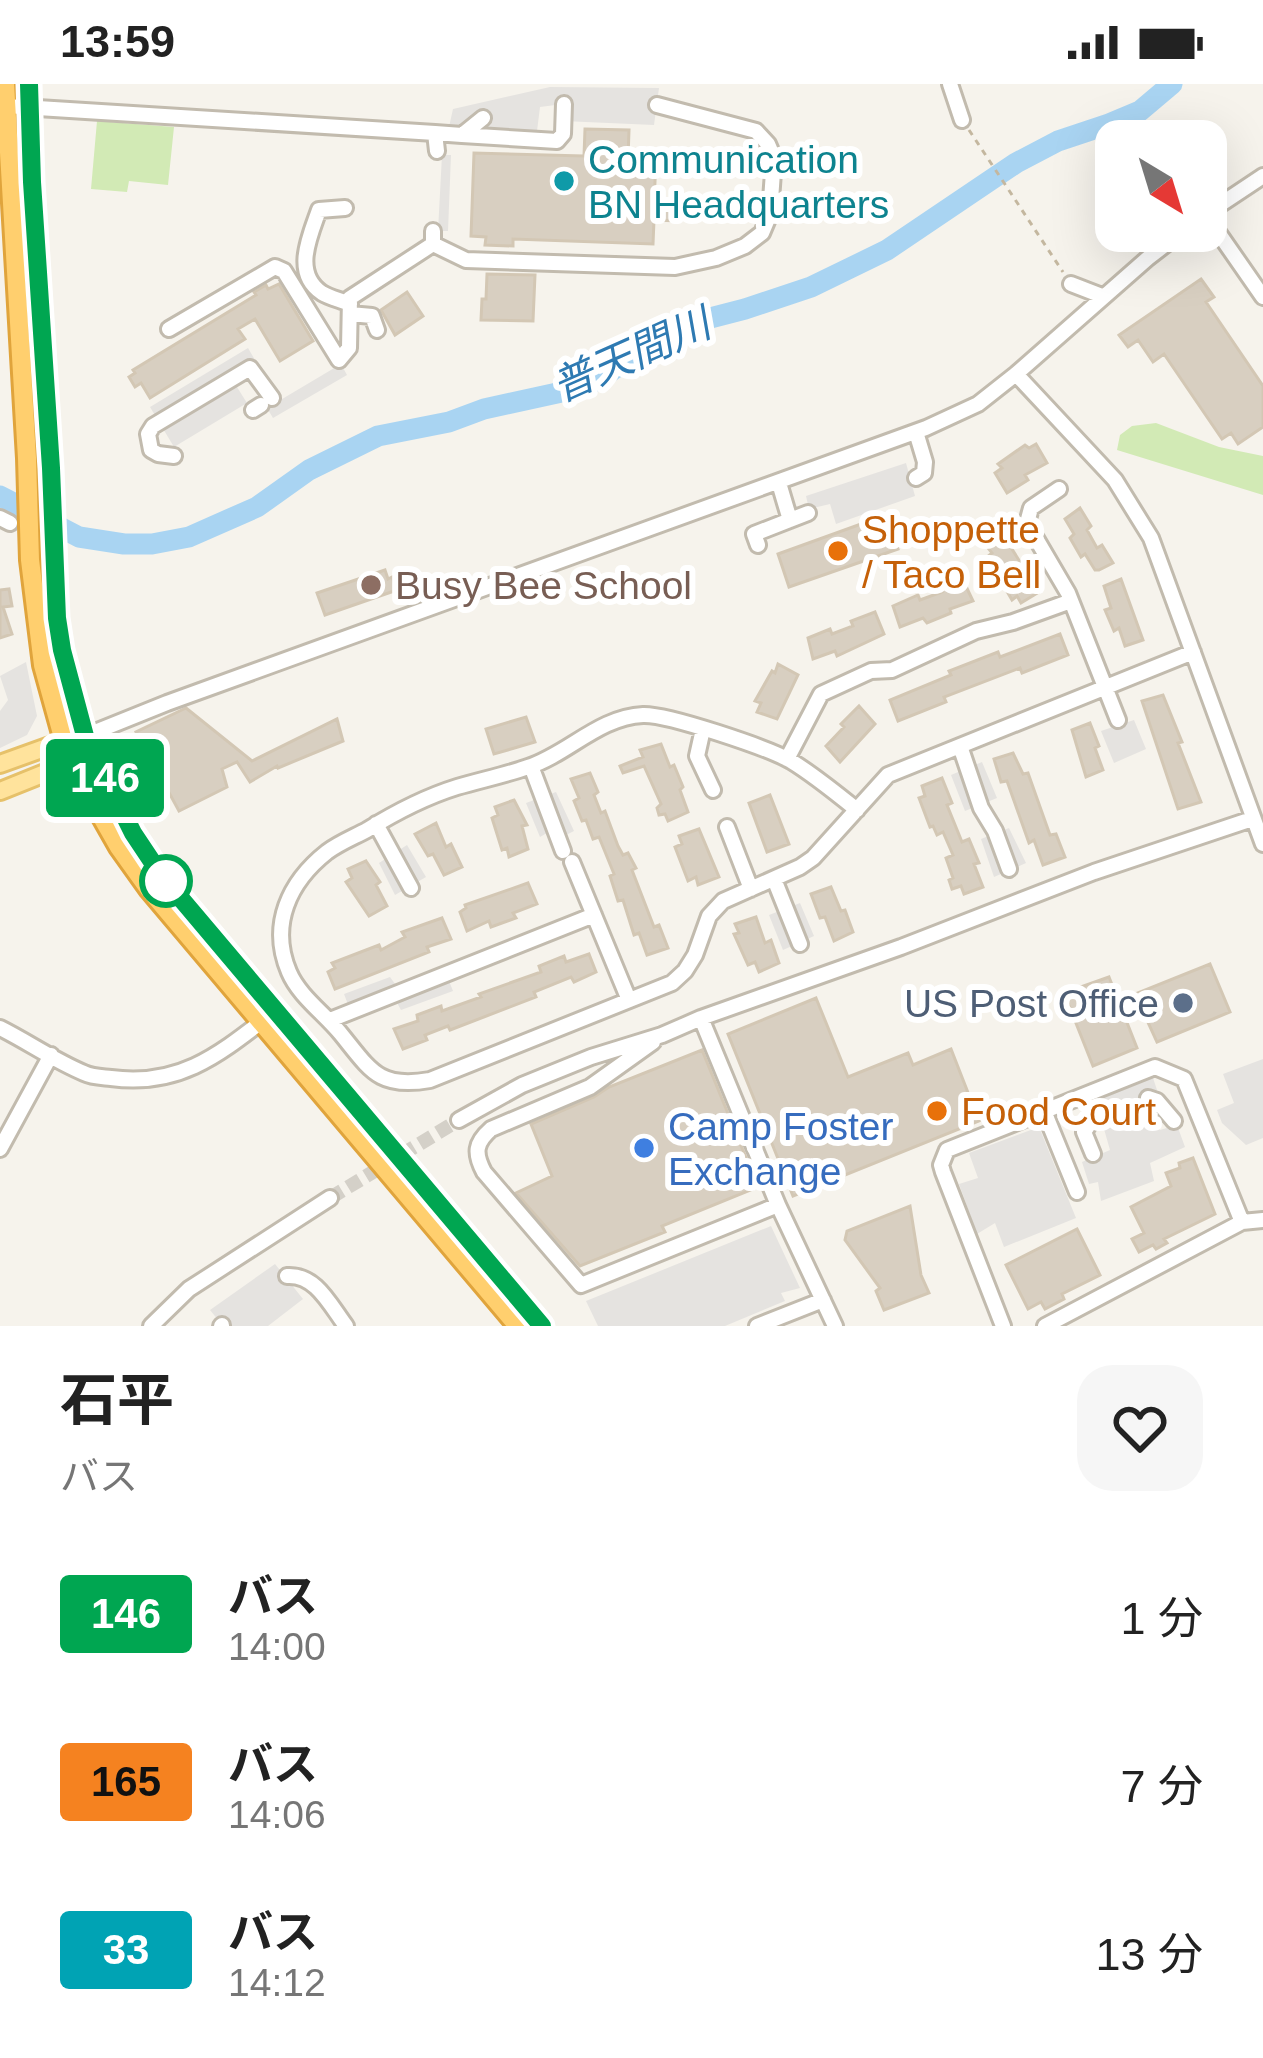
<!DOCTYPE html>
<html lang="ja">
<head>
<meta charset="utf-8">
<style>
  body { margin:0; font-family:Helvetica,"Noto Sans JP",sans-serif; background:#f6f6f6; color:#222; height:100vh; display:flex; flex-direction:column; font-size:45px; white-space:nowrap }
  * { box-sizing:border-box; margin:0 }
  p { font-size:39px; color:#767676 }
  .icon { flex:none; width:66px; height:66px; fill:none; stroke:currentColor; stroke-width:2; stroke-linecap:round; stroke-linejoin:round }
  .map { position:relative; height:1242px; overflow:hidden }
  .drawer { display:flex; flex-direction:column; background:#fff; flex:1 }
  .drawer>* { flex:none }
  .badge { padding:0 24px; border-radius:9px; font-size:42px; line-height:78px }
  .needle { width:78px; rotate:142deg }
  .controls { position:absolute; left:1095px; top:36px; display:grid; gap:24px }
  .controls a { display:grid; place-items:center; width:132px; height:132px; border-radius:24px; background:#fff; box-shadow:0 12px 48px #0002; font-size:60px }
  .map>.badge { position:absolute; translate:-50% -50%; box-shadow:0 0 0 6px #fff }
  .round { display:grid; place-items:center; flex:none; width:126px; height:126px; border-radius:36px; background:#f6f6f6 }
  .overview { display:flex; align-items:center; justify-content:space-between; height:204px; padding:0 60px }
  h1 { font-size:57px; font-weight:700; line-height:90px }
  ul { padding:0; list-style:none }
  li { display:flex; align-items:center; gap:36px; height:168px; padding:0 60px }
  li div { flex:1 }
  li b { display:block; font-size:45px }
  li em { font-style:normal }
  li .badge { min-width:132px; font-weight:700; text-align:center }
  .status { display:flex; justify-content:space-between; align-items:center; height:84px; padding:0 60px; background:#fff; direction:ltr }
  .status svg { height:33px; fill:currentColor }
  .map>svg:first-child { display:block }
  .green { fill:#d2eab5 }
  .parking { fill:#e5e3e0 }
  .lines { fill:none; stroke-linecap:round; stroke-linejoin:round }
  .river { stroke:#a9d4f2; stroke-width:21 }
  .building { fill:#d8cfc1; stroke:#d3c7b4; stroke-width:3 }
  .minor-tunnel { stroke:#d4d0c8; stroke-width:14; stroke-dasharray:14 7; stroke-linecap:butt }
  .minor-casing { stroke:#c2bbae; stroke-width:20 }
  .major-casing { stroke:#e6c16a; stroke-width:22 }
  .highway-casing { stroke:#e0a43c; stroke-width:24 }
  .path { stroke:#c4b79f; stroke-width:3; stroke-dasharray:6 6; stroke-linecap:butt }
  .minor { stroke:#fff; stroke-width:14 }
  .major { stroke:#ffe39c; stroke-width:16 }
  .highway { stroke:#ffcf6e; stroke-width:18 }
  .line-casing { stroke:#fff; stroke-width:27 }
  .line { stroke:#00a651; stroke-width:18 }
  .culture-dot { fill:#0f9aa8; stroke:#fff; stroke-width:4.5 }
  .food-dot { fill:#e8710a; stroke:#fff; stroke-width:4.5 }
  .education-dot { fill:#8d6e63; stroke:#fff; stroke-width:4.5 }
  .stop-dot { fill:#fff; stroke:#00a651; stroke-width:6 }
  .service-dot { fill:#5c6f8a; stroke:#fff; stroke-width:4.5 }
  .shop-dot { fill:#3f7fe0; stroke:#fff; stroke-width:4.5 }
  .labels { text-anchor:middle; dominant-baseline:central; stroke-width:12; stroke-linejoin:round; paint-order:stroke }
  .culture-label { font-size:39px; fill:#0d838f; stroke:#fff; text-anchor:start }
  .food-label { font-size:39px; fill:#c56008; stroke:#fff; text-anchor:start }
  .education-label { font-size:39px; fill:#785e54; stroke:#fff; text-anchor:start }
  .service-label { font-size:39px; fill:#4e5e75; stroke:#fff; text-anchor:end }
  .shop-label { font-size:39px; fill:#366cbe; stroke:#fff; text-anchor:start }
  .water-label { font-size:42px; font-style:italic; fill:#2e7ab2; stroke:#fff }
</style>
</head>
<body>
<div class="status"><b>13:59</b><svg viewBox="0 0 49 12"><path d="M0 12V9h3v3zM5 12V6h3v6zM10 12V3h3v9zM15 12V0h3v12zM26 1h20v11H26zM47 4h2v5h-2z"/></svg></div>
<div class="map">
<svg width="1263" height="1242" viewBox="0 0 1263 1242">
  <rect width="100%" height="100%" fill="#f6f3ec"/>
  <path class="green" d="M97,37L174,43L168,101L129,97L127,108L91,105Z
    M1156,339L1219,363L1263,372V411L1117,366L1120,351L1132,342Z"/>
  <path class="parking" d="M550,3L659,4L654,41L563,37V20L540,23L536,55L462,51L459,43H449L453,25Z
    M442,71H451L448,147H438Z
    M248,264L255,276L230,292L247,319L174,363L150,323Z
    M341,280L347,291L273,334L267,324Z
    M906,379L915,412L836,440L830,420L809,425L806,412Z
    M26,578L37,632L27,651L0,664V627L8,616L0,592Z
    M1134,636L1146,665L1114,679L1101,647Z
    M982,678L997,714L965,727L951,691Z
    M556,708L574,747L562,753L557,743L540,753L526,719Z
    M1009,744L1026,779L994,793L981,755Z
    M407,761L426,793L395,811L379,779Z
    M800,819L814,852L783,866L769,831Z
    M390,893L398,904L349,923L344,910Z
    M449,897L453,907L401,926L395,915Z
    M1263,975V1054L1246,1061L1222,1039L1217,1026L1234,1019L1223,990Z
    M1153,994L1157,1006L1148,1012L1160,1046L1177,1041L1185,1063L1150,1079L1154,1097L1101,1117L1098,1098L1089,1100L1082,1078L1110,1066L1102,1038L1088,1042L1081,1022Z
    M1039,1043L1076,1134L1004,1163L995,1139L977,1150L959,1100L978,1094L969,1069Z
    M771,1142L800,1204L781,1209L785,1217L725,1242H598L586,1217Z
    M275,1180L303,1215L268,1242H223L210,1226Z"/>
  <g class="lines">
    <path class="river" d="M0,412L79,453L124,460H152L189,453L257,423L309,386L378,352L449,338L484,325L580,304L600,295L643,265L687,240L745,225L811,203L887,166L1016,79L1058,57L1109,40L1140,27L1172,0"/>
  </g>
  <path class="building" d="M585,45L629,46L628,75L656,76L654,119H679L678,137L654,136L653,160L513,155V162L485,161L486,153L471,152L474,69L584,72Z
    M487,190L535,191L533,237L481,236L482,215H486Z
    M1201,195L1214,213L1206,218L1263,302V343L1238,360L1231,349L1222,355L1164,270L1153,278L1138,256L1128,263L1119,251Z
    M279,200L313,257L280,277L255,235L238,245L245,255L150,314L141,299L135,303L129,293L135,289L133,286L256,211L254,208L266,201L268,205Z
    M407,208L423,232L395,251L381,226Z
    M1036,360L1047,379L1025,391L1028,396L1007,409L995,389L1002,384L998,380L1025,361L1029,364Z
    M1080,424L1091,442L1087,446L1097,464L1102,461L1113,479L1099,486H1095L1085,470L1081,473L1070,454L1074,450L1065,435Z
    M886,431L898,465L789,503L778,470Z
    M1005,454L1039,508L1021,519L1017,512L1012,516L987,473L992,469L988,464Z
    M385,486L388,495L392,493L397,506L325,531L317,509Z
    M1121,495L1143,556L1125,562L1119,544L1114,547L1105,526L1111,524L1104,502Z
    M963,496L973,517L950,525L951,529L927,539L923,534L900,543L893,522L918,511L920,516L942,508L940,504Z
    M9,505L12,522L3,523L12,550L0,554V506Z
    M875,528L884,550L837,572L835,567L813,575L808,554L830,545L832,550L853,542L851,537Z
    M1060,550L1068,571L1022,589L1020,584L944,613L946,618L898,637L890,616L951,591L949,587L998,568L1000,573Z
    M778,580L798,591L777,635L757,628L761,619L755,617L772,587L775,589Z
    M1163,611L1182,658L1178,659L1201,718L1178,725L1142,617Z
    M859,622L875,640L840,678L826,662L844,643L841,640Z
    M186,624L252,677L337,635L343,657L278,684L277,682L250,698L237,678L222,685L227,703L179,727L136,648Z
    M526,633L535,658L494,670L486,645Z
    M1090,639L1099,662L1095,664L1103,686L1086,693L1072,646Z
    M661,660L670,683L674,681L683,703L680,706L688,728L668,737L665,730L659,731L657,724L661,720L644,682L623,689L620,682L643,673L640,666Z
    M1013,669L1023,690L1028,689L1050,751L1056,750L1065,773L1043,781L1034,756L1029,759L1007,697L1001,698L994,675Z
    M590,689L598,708L594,711L601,729L605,727L618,762L623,771L628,769L636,784L632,786L654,843L659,841L668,864L647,871L639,849L634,851L623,816L618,817L610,792L614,790L599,753L593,755L586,736L582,737L574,717L579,714L571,695Z
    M942,694L952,719L947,721L962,758L969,755L979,779L974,780L983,803L964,810L961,802L952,805L949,796L953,794L946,774L953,771L943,748L937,751L933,742L930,743L919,714L925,712L922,702Z
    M770,711L789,760L767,768L749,719Z
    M514,716L527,741L522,742L528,765L509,773L507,764L502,766L492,734L498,731L495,723Z
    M436,739L446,763L451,760L462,783L444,791L433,770L428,772L415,750Z
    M699,745L719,793L698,801L696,793L688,797L675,763L682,760L679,752Z
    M366,777L380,798L376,801L387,822L369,832L346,798L352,794L348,785Z
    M528,799L537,820L513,829L516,834L491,843L489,837L467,847L460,828L466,824L465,821Z
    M831,803L841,827L845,826L853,848L834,857L825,833L820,834L811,810Z
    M756,833L765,859L771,856L779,879L759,888L755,878L748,881L734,850L739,849L735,840Z
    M442,834L451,855L427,863L429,868L335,905L328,888L335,884L332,879L379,861L381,866L405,853L402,848Z
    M589,870L596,888L574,898L571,893L534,908L536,913L450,946L448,942L425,951L427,956L403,965L394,945L418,937L417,931L441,922L442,927L481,913L479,910L541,888L539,882L564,872L566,878Z
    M1210,880L1230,928L1157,958L1135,910Z
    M1109,893L1137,964L1093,982L1064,909Z
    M816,914L848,993L908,969L913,981L951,965L979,1037L793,1112L728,950Z
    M702,966L758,1103L662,1142L665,1148L580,1182L516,1109L552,1092L531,1040L594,1013L609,1003Z
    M1193,1074L1215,1130L1164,1155L1167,1159L1156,1165L1153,1161L1139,1168L1132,1155L1144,1149L1131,1123L1171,1102L1166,1089L1180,1084L1179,1079Z
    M910,1122L921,1191L929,1209L884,1226L876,1207L880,1204L845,1156L847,1147Z
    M1077,1145L1100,1191L1062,1210L1064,1215L1045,1225L1041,1218L1028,1225L1006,1181Z"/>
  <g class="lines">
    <path class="minor-tunnel" d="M330,1114L459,1036"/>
    <defs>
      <path id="minor" d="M950,0L962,36
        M6,22L435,49
        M462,51L557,57L563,50L564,20
        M437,67L435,49L462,51L483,34
        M345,124L319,126C310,152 292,189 322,209C330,214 341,216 350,220
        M1206,130L1263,92
        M1206,131L1263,213
        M433,147V160L466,176L675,183L716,174L745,162L762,149L770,130L774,74L768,60L756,47L657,21
        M1071,200L1102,212
        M350,230L372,232L377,246
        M169,245L275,183L284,187L339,276L349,264L350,214L433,160
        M1016,290L1115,396L1151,454L1263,760
        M253,326L261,321
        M174,372L158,370L151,366L148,350L153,342L250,284L272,314
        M916,394L924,389L925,378L916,348
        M779,399L790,436L808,429
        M1059,405L1031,424L1027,439L1068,509L1118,636
        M0,434L10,439
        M758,461L754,450L790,436
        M703,645L697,672L713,706
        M85,652L167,619L926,344L978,320L1016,290L1148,174L1183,147
        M960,662L981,724L995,747L1009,785
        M787,675L821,610L871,587L892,586L976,547L1013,538L1071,517
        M531,682L563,767
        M857,726C836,709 814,691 791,677C768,664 668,630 643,631C599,633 568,670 528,683C505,691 481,696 457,703C425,713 396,728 367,746C354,753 339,759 327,768C289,798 269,841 289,888C299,912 325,930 341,950C371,987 379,1005 430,996L672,899L685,887L695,871L709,832L723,817L800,783L813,774L888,691L1193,568
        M376,740L411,804
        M727,743L751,805
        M572,778L629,916
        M774,795L800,860
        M701,934L778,1121L835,1242
        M330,936L594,831
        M0,944C28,958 55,977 84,989C92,993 102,993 111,994C177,1003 216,973 265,935
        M653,958L590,1003L491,1045C475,1059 474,1069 484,1088L581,1201L778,1121
        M1148,1014L1157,1017L1174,1037
        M1044,1027L1077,1108
        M459,1036L522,1001L591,973L662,951L701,934L901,863L1094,788L1252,735
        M1088,1042L1084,1048L1093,1070
        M0,1065L51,971
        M287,1192C316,1190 330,1221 346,1242
        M151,1242L189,1205L330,1114
        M221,1242L222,1241
        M757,1242L823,1216
        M1003,1242L943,1088L941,1081L947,1066L1155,983L1184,995L1242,1138
        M1045,1242L1242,1138L1263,1136"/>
      <path id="major" d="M0,680L72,654
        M0,707L50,687L69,675L85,652"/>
      <path id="highway" d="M5,0L27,374L30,476L43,581L69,675L119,763L149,805L518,1242
        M29,0L32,98L51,384L57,534L62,566L85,652L133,749L161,791L542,1242"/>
    </defs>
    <use href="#minor" class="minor-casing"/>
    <use href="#major" class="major-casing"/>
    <use href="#highway" class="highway-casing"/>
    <path class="path" d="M969,46L1063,188"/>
    <use href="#minor" class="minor"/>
    <use href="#major" class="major"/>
    <use href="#highway" class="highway"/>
  </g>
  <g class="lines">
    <defs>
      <path id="line" d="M29,0L32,98L51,384L57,534L62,566L85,652L133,749L161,791L542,1242"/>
    </defs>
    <use href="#line" class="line-casing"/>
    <use href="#line" class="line"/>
  </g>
  <circle class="culture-dot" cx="564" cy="97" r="12"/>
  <g class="food-dot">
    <circle cx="838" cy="467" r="12"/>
    <circle cx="937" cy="1027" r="12"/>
  </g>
  <circle class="education-dot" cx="371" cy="501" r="12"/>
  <circle class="stop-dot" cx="166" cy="797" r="24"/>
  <circle class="service-dot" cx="1183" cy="919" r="12"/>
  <circle class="shop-dot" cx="644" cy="1064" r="12"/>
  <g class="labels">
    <g class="culture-label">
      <text x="588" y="75">Communication<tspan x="588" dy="45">BN Headquarters</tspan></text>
    </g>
    <g class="food-label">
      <text x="862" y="445">Shoppette<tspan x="862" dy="45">/ Taco Bell</tspan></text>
      <text x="961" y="1027">Food Court</text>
    </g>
    <g class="education-label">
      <text x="395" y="501">Busy Bee School</text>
    </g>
    <g class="service-label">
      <text x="1159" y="919">US Post Office</text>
    </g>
    <g class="shop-label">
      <text x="668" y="1042">Camp Foster<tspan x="668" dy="45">Exchange</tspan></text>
    </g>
    <g class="water-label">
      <text transform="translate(631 271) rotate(-24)">普天間川</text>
    </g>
  </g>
</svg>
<div class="controls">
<a><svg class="needle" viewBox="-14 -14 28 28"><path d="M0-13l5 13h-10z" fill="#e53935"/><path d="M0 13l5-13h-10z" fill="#767676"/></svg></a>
</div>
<b class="badge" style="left:105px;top:694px;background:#00a651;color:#fff">146</b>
</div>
<section class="drawer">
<div class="overview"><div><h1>石平</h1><p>バス</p></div><a class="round"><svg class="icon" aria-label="heart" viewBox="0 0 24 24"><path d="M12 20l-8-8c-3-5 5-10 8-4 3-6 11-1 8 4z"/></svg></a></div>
<ul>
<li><span class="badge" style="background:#00a651;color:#fff">146</span><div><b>バス</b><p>14:00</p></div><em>1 分</em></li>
<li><span class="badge" style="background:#f58220;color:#111">165</span><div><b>バス</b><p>14:06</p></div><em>7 分</em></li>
<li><span class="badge" style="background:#00a3b4;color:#fff">33</span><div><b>バス</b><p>14:12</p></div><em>13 分</em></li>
</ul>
</section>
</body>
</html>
